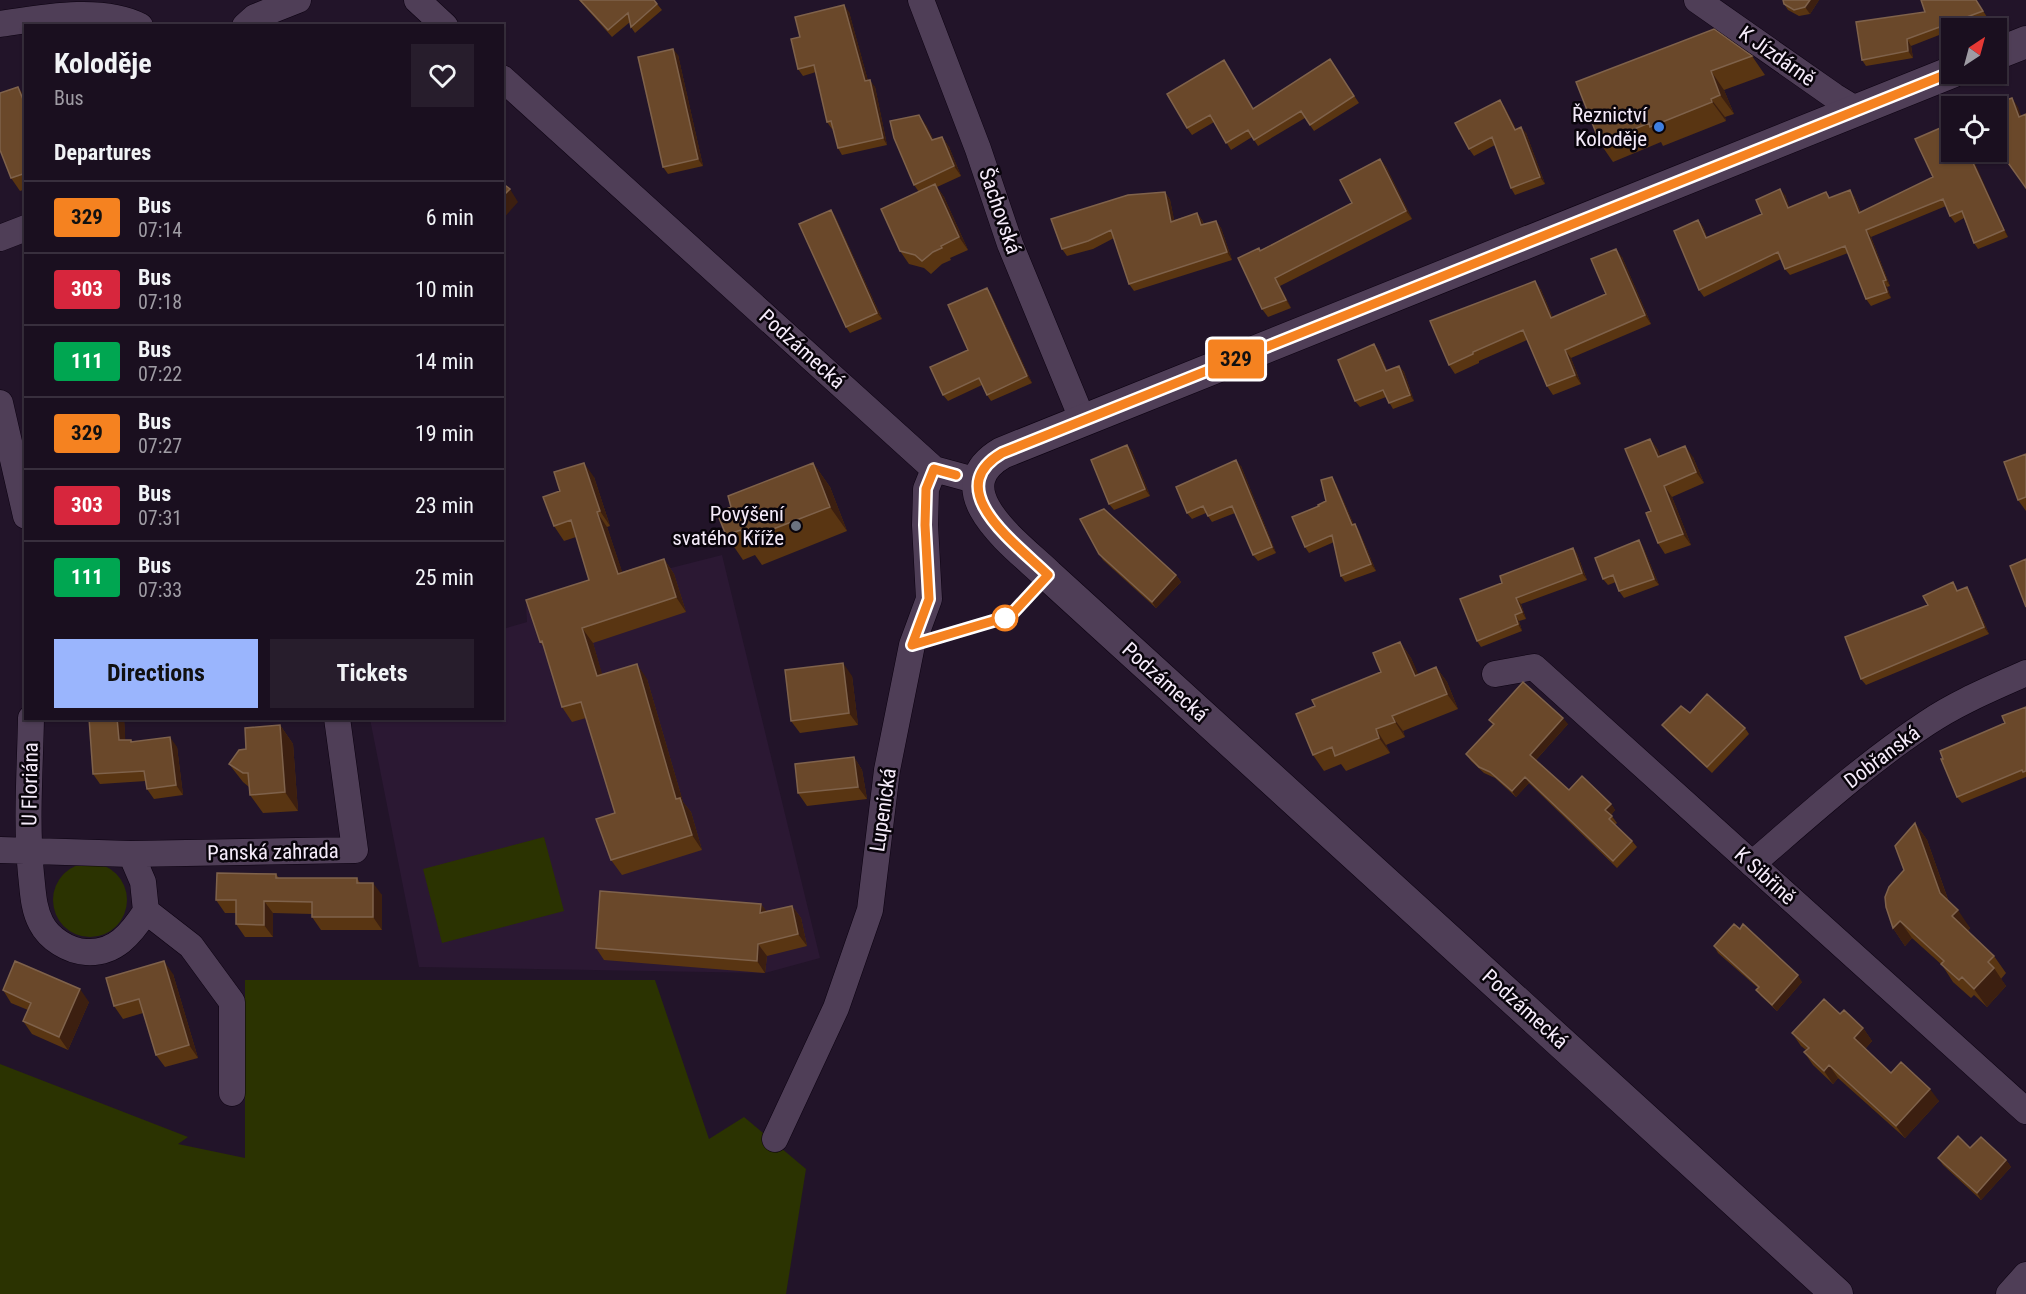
<!DOCTYPE html>
<html lang="en">
<head>
<meta charset="utf-8">
<style>
  body { margin:0; font-family:"Roboto Condensed",sans-serif; background:#271d2c; color:#f1f3f6; height:100vh; display:flex; flex-direction:column; font-size:22px; white-space:nowrap }
  * { box-sizing:border-box; margin:0 }
  p { font-size:20px; color:#9f9ca4 }
  .icon { flex:none; width:33px; height:33px; fill:none; stroke:currentColor; stroke-width:2; stroke-linecap:round; stroke-linejoin:round }
  .map { position:relative; flex:1; overflow:hidden }
  .sheet { position:absolute; left:24px; top:24px; width:480px; height:696px; display:flex; flex-direction:column; background:#1a0f1f; border-radius:0px; box-shadow:0 2px 4px #0004,0 0 0 2px #382f3d }
  .sheet>* { flex:none }
  .badge { padding:0 12px; border-radius:4px; font-size:21px; line-height:39px }
  .needle { width:39px; rotate:36deg }
  .tools { position:absolute; left:1941px; top:18px; display:grid; gap:12px }
  .tools a { display:grid; place-items:center; width:66px; height:66px; border-radius:0px; background:#1a0f1f; box-shadow:0 2px 4px #0004,0 0 0 2px #382f3d; font-size:30px }
  .map>.badge { position:absolute; translate:-50% -50%; box-shadow:0 0 0 3px #fff }
  h2 { padding:0 30px; font-size:22px; line-height:54px }
  .round { display:grid; place-items:center; flex:none; width:63px; height:63px; border-radius:0px; background:#271d2c }
  .head { display:flex; align-items:center; justify-content:space-between; height:102px; padding:0 30px }
  h1 { font-size:28px; font-weight:700; line-height:45px }
  .cta { display:flex; gap:12px; margin-top:auto; padding:12px 30px }
  .cta a { flex:1; height:69px; border-radius:0px; background:#9ab5fd; color:#111; font-size:24px; font-weight:700; line-height:69px; text-align:center }
  .cta a+a { background:#271d2c; color:#f1f3f6 }
  ul { padding:0; list-style:none }
  li { display:flex; align-items:center; gap:18px; height:72px; padding:0 30px; border-top:2px solid #382f3d }
  li div { flex:1 }
  li b { display:block; font-size:22px }
  li em { font-style:normal }
  li .badge { min-width:66px; font-weight:700; text-align:center }
  .map>svg:first-child { display:block }
  .built { fill:#2b1833 }
  .green { fill:#2b3301 }
  .lines { fill:none; stroke-linecap:round; stroke-linejoin:round }
  .minor-casing { stroke:#0c0211; stroke-width:27 }
  .tertiary-casing { stroke:#0c0211; stroke-width:33 }
  .minor { stroke:#4f3e57; stroke-width:26 }
  .tertiary { stroke:#4f3e57; stroke-width:32 }
  .wall { fill:#593512 }
  .shaded-wall { fill:#3c1f10 }
  .building { fill:#6a482a; stroke:#7f624b; stroke-width:1.5 }
  .line-casing { stroke:#fff; stroke-width:14 }
  .line { stroke:#f58220; stroke-width:9 }
  .shop-dot { fill:#3f7fe0; stroke:#09040b; stroke-width:2 }
  .worship-dot { fill:#6b7280; stroke:#09040b; stroke-width:2 }
  .stop-dot { fill:#fff; stroke:#f58220; stroke-width:3 }
  .labels { text-anchor:middle; dominant-baseline:central; stroke-width:5; stroke-linejoin:round; paint-order:stroke }
  .street-label { font-size:21px; fill:#f5ebfa; stroke:#09040b }
  .poi-label { font-size:21px; fill:#f5ebfa; stroke:#09040b; text-anchor:end }
</style>
</head>
<body>
<div class="map">
<svg width="2026" height="1294" viewBox="0 0 2026 1294">
  <rect width="100%" height="100%" fill="#221429"/>
  <path class="built" d="M722,555L820,958L765,973L419,967L370,719L502,718L503,629L527,622L526,605Z"/>
  <path class="green" d="M544,837L564,911L442,943L423,869Z
    M53 900a37 37 0 1 1 74 0a37 37 0 1 1-74 0Z
    M245,980H655L709,1139L744,1117L806,1169L786,1294H0V1064L188,1137L178,1144L245,1158Z"/>
  <g class="lines">
    <defs>
      <path id="minor" d="M417,0L445,26
        M921,0L978,149L1010,244L1083,421
        M1697,0L1834,96L1857,110
        M0,24C40,18 102,6 140,26
        M245,26L255,17L298,0
        M502,78L934,469L978,481
        M0,238L26,228
        M0,403L26,516
        M1495,674L1534,667L2026,1111
        M31,718C30,770 26,823 31,874C33,891 33,908 41,923C49,939 69,951 86,952C115,954 131,934 146,911
        M0,850L131,854L355,850L337,718
        M131,854L143,882L146,911L191,946L232,1002V1093
        M1752,864C1809,815 1865,764 1927,723C1958,702 1993,688 2026,673
        M775,1139L836,1008L870,910L887,770L912,645L929,599L925,525L926,489L934,469
        M2009,1294L2026,1275"/>
      <path id="tertiary" d="M1996,54L2026,42
        M1837,1294L1048,575C1018,546 939,490 1002,453L1952,72"/>
    </defs>
    <use href="#minor" class="minor-casing"/>
    <use href="#tertiary" class="tertiary-casing"/>
    <use href="#minor" class="minor"/>
    <use href="#tertiary" class="tertiary"/>
  </g>
  <path class="wall" d="M579,0H654L662,10L635,33L631,27L630,22L612,37Z
    M1819,0L1810,14L1799,16L1788,10L1784,4Z
    M1976,0L1987,17L1957,28H1952V30L1911,46L1913,58L1866,66L1862,60L1925,12Z
    M849,12L868,81L875,87L887,145L842,155L838,148L833,128L832,129L827,122L816,72L803,76L798,69L800,37Z
    M678,55L703,166L668,174L663,167Z
    M1752,56L1765,75L1724,90L1734,114L1725,117L1726,121L1663,146L1661,142L1613,162L1600,143L1576,82Z
    M1330,59L1359,103L1314,131L1305,118L1258,146L1252,137L1231,150L1214,122L1192,135L1187,128L1224,60L1253,109Z
    M26,98V189L20,191L11,178Z
    M1504,106L1516,129L1526,133L1545,184L1515,195L1511,188L1495,145L1474,156L1469,149Z
    M1952,123L2008,237L1978,249L1974,243L1964,218L1955,223L1950,216L1946,206L1871,237L1890,286L1887,287L1891,298L1871,306L1866,299L1848,253L1790,275L1785,269L1781,259L1704,297L1699,290L1698,220L1703,227L1707,237L1762,214L1785,195L1789,207L1826,192L1830,198L1854,196L1861,212L1933,177Z
    M926,125L933,139L942,137L949,147L961,176L937,187L944,197L968,250L950,258L951,260L942,264L931,274L924,268L909,264L900,251L919,192L914,185Z
    M1380,159L1386,167L1412,219L1280,286L1291,308L1268,317L1262,309L1261,250L1352,203Z
    M1165,192L1170,200L1174,220L1197,213L1202,220L1204,224L1216,221L1221,228L1232,260L1134,291L1129,284L1114,238L1093,249L1067,256L1062,249Z
    M831,210L835,216L882,319L850,333L846,327Z
    M1622,257L1651,324L1571,358L1581,384L1553,395L1547,386L1527,340L1479,361V363L1455,374L1449,365L1535,281L1541,290L1553,318L1606,294Z
    M987,288L991,294L1032,383L991,401L987,395L982,385L948,401L943,395L968,350Z
    M1374,344L1379,351L1387,370L1399,366L1404,372L1414,401L1393,409L1386,397L1360,407L1355,401Z
    M1650,439L1658,450L1660,456L1693,457L1704,483L1672,497L1691,545L1665,554L1658,543L1651,511Z
    M1127,445L1132,451L1150,496L1114,510L1109,504Z
    M2026,454V511L2018,500Z
    M813,463L830,487L847,531L762,565L755,555L743,560L726,535L731,507Z
    M1241,466L1276,553L1258,561L1253,555L1235,513L1212,522L1206,513L1192,519L1187,513Z
    M594,477L610,526L607,527L622,572L664,559L674,574L686,612L593,643L602,675L647,679L683,802L691,812L702,850L622,875L611,860L615,813L586,718L572,722L562,707L544,647L540,642L589,580L576,537L564,541L554,526L560,491Z
    M1336,484L1354,525L1355,524L1359,531L1376,571L1345,582L1341,576L1334,542L1309,553L1305,547L1326,501Z
    M1639,540L1643,547L1659,585L1624,598L1619,591L1616,582L1608,585L1603,579Z
    M1573,548L1577,554L1587,580L1521,604L1526,619L1519,621L1522,631L1481,647L1477,641L1502,583Z
    M1099,554L1176,575L1181,582L1156,608L1103,560Z
    M1958,590L1971,593L1989,634L1866,685L1861,679L1928,605Z
    M1400,642L1411,658L1418,675L1436,667L1447,682L1458,709L1403,731L1405,737L1386,745L1390,753L1346,771L1341,764L1324,771L1313,755L1315,706L1381,672Z
    M852,676L858,725L800,733L791,721Z
    M2026,707V777L1962,803L1957,797L2005,723Z
    M1690,713L1745,728L1749,734L1712,773L1667,731L1662,725Z
    M124,718L125,740H131L132,741L177,747L183,795L154,799L147,789L146,781L100,784L93,774Z
    M1489,720L1568,724L1536,760L1569,790L1611,804L1615,810L1611,815L1617,823L1615,825L1632,841L1637,847L1617,868L1529,783L1516,797L1495,778L1484,773L1471,761L1466,754L1493,725Z
    M280,725L293,744L298,811L263,813L250,795L249,787L243,782L229,764L246,749Z
    M854,757L862,770L867,799L807,806L798,793Z
    M1915,823L1927,840L1949,902L1970,928L1968,931L1994,956L2006,973L2001,979L2006,986L1987,1007L1974,995L1971,998L1953,982L1942,965L1912,938L1905,946L1893,928L1904,870Z
    M276,874L279,878H357L360,883L382,895V930H321L312,917V914L273,913V937H245L236,924V913H225L216,900Z
    M761,904L766,911L792,906L801,918L807,946L767,956L765,973L604,960L596,948Z
    M1714,946L1802,982L1777,1011L1761,996L1756,990L1758,988L1718,953Z
    M173,974L198,1058L165,1067L156,1055L143,1013L123,1019L114,1006Z
    M3,990L89,1002L68,1050L32,1034L23,1021L28,1010L11,1003Z
    M1840,1014L1863,1028L1872,1041L1865,1049L1891,1073L1939,1101L1905,1138L1838,1078L1833,1084L1813,1065L1804,1052L1806,1050L1801,1046L1792,1033Z
    M1970,1148L2006,1160L2011,1167L1981,1200L1943,1165L1938,1158Z"/>
  <path class="shaded-wall" d="M1810,0H1819L1810,14L1805,7Z
    M844,5L849,12L870,88L865,81Z
    M1907,39L1911,46L1913,58L1908,51Z
    M673,49L678,55L703,166L698,159Z
    M1711,71L1724,90L1734,114L1720,95Z
    M870,80L875,87L887,145L883,138Z
    M18,87L26,98V107Z
    M2012,98L2018,107L2025,126L2019,117Z
    M1711,99L1725,117L1726,121L1712,102Z
    M1500,100L1504,106L1520,136L1515,130Z
    M919,115L926,125L939,150L932,140Z
    M1521,127L1526,133L1545,184L1540,177Z
    M942,137L949,147L961,176L954,166Z
    M1968,152H1970L2008,237L2004,230Z
    M1380,159L1386,167L1412,219L1406,211Z
    M935,184L944,197L968,250L959,237Z
    M510,189L518,202L502,220V197Z
    M1780,189L1785,195L1792,214L1788,208Z
    M1850,190L1854,196L1864,219L1859,213Z
    M1165,192L1170,200L1176,229L1171,222Z
    M831,210L835,216L882,319L877,313Z
    M1197,213L1202,220L1206,232L1201,225Z
    M1698,220L1703,227L1710,245L1706,238Z
    M1216,221L1221,228L1232,260L1227,252Z
    M1866,230L1871,237L1890,286L1886,280Z
    M1616,249L1622,257L1651,324L1645,315Z
    M1275,278L1280,286L1291,308L1286,300Z
    M1535,281L1541,290L1557,327L1551,318Z
    M1883,281L1887,287L1891,298L1887,292Z
    M987,288L991,294L1032,383L1027,376Z
    M1374,344L1379,351L1390,378L1386,371Z
    M1565,350L1571,358L1581,384L1575,375Z
    M1399,366L1404,372L1414,401L1410,395Z
    M1650,439L1658,450L1666,469L1658,457Z
    M1127,445L1132,451L1150,496L1145,489Z
    M1685,446L1693,457L1704,483L1696,472Z
    M1236,460L1241,466L1276,553L1272,547Z
    M584,463L594,477L610,526L600,511Z
    M813,463L830,487L847,531L830,507Z
    M1332,477L1336,484L1357,532L1352,525Z
    M1664,486L1672,497L1691,545L1683,534Z
    M597,512L607,527L628,589L618,574Z
    M1355,524L1359,531L1376,571L1371,564Z
    M1639,540L1643,547L1659,585L1654,579Z
    M1573,548L1577,554L1587,580L1582,573Z
    M664,559L674,574L686,612L676,597Z
    M1176,575L1181,582L1156,608L1152,602Z
    M1967,587L1971,593L1989,634L1984,627Z
    M1516,598L1521,604L1526,619L1522,612Z
    M1515,615L1519,621L1522,631L1518,624Z
    M582,628L593,643L607,691L597,676Z
    M1400,642L1411,658L1426,691L1415,676Z
    M843,663L852,676L858,725L849,713Z
    M637,664L647,679L683,802L691,812L702,850L692,835L676,799Z
    M1436,667L1447,682L1458,709L1447,694Z
    M1392,716L1403,731L1405,737L1395,722Z
    M117,718H124L126,750L119,740Z
    M1563,718L1568,724L1534,762L1530,755Z
    M280,725L293,744L298,811L285,792Z
    M1376,729L1386,745L1390,753L1379,738Z
    M170,737L177,747L183,795L176,785Z
    M854,757L862,770L867,799L858,787Z
    M1525,777L1529,783L1516,797L1512,791Z
    M1611,804L1615,810L1610,816L1605,810Z
    M1915,823L1927,840L1952,911L1940,893Z
    M373,883L382,895V930L373,917Z
    M264,901L273,913V937L264,925Z
    M761,904L770,916L760,913Z
    M792,906L801,918L807,946L798,934Z
    M1958,910L1970,928L1965,934L1952,916Z
    M1900,921L1912,938L1905,946L1893,928Z
    M758,944L767,956L765,973L757,961Z
    M164,961L173,974L198,1058L189,1045Z
    M1994,968L2006,986L1987,1007L1974,989Z
    M1798,975L1802,982L1777,1011L1772,1005Z
    M80,989L89,1002L68,1050L59,1037Z
    M1863,1028L1872,1041L1863,1051L1854,1038Z
    M1829,1065L1838,1078L1833,1084L1824,1071Z
    M1930,1089L1939,1101L1905,1138L1896,1126Z
    M2006,1160L2011,1167L1981,1200L1977,1193Z"/>
  <path class="building" d="M580,0H654L657,4L631,27L628,13L608,30Z
    M1783,0H1810L1805,7L1794,10L1784,4Z
    M1921,0H1976L1983,11L1907,39L1908,51L1862,60L1856,22L1925,12Z
    M844,5L865,81L870,80L883,138L838,148L831,121L827,122L814,65L798,69L791,39L800,37L795,17Z
    M1714,29L1752,56L1711,71L1720,95L1711,99L1712,102L1650,127L1649,123L1600,143L1576,82Z
    M673,49L698,159L663,167L638,57Z
    M1330,59L1354,96L1310,125L1301,111L1254,140L1248,130L1226,143L1210,115L1187,128L1167,94L1224,60L1253,109Z
    M18,87L26,107V173L11,178L0,150V93Z
    M2012,98L2019,117L2026,114V188L1996,146V106H1989Z
    M1500,100L1515,130L1521,127L1540,177L1511,188L1492,137L1469,149L1455,123Z
    M919,115L932,140L942,137L954,166L914,185L894,138L890,121Z
    M1952,123V152H1968L2004,230L1974,243L1962,211L1950,216L1943,199L1866,230L1886,280L1883,281L1887,292L1866,299L1845,246L1785,269L1778,252L1699,290L1674,231L1698,220L1706,238L1762,214L1756,200L1780,189L1788,208L1826,192L1829,198L1850,190L1859,213L1933,177L1915,139Z
    M1380,159L1406,211L1275,278L1286,300L1262,309L1238,258L1259,248L1260,251L1352,203L1340,180Z
    M502,183L510,189L502,197Z
    M935,184L959,237L941,246L942,248L933,252L922,261L915,255L900,251L881,209Z
    M1165,192L1171,222L1197,213L1201,225L1216,221L1227,252L1129,284L1111,230L1088,241L1062,249L1051,219L1128,195Z
    M831,210L877,313L846,327L799,224Z
    M1616,249L1645,315L1565,350L1575,375L1547,386L1523,330L1473,352V354L1449,365L1430,321L1535,281L1551,318L1606,294L1591,259Z
    M987,288L1027,376L987,395L979,378L943,395L930,367L968,350L948,305Z
    M1374,344L1386,371L1399,366L1410,395L1389,403L1383,390L1355,401L1338,360Z
    M1650,439L1658,457L1685,446L1696,472L1664,486L1683,534L1658,543L1646,513L1651,511L1625,449Z
    M1127,445L1145,489L1109,504L1091,460Z
    M2026,454V497L2018,500L2004,462Z
    M1236,460L1272,547L1253,555L1232,506L1208,516L1203,506L1187,513L1176,487Z
    M584,463L600,511L597,512L618,574L664,559L676,597L582,628L597,676L637,664L676,799L680,798L692,835L611,860L596,819L615,813L581,702L562,707L542,641L540,642L526,600L589,580L571,520L554,526L543,497L560,491L554,472Z
    M813,463L830,507L745,540L741,530L726,535L717,513L731,507L728,496Z
    M1332,477L1352,525L1355,524L1371,564L1341,576L1332,535L1305,547L1292,517L1319,506L1318,505L1326,501L1321,480Z
    M1104,509L1176,575L1152,602L1099,554L1080,519Z
    M1639,540L1654,579L1619,591L1613,575L1603,579L1595,558Z
    M1573,548L1582,573L1516,598L1522,612L1515,615L1518,624L1477,641L1460,599L1502,583L1500,576Z
    M2026,559V607L2010,566Z
    M1953,582L1957,591L1967,587L1984,627L1861,679L1845,637L1928,605L1923,596Z
    M1400,642L1415,676L1436,667L1447,694L1392,716L1395,722L1376,729L1379,738L1335,756L1332,747L1313,755L1296,714L1315,706L1312,700L1381,672L1373,653Z
    M843,663L849,713L791,721L785,670Z
    M1523,682L1563,718L1530,755L1569,790L1582,776L1611,804L1605,810L1612,816L1609,819L1632,841L1613,861L1525,777L1512,791L1490,772L1479,767L1466,754L1494,724L1489,720Z
    M1707,694L1745,728L1707,767L1662,725L1681,706L1690,713Z
    M2026,707V771L2023,772L2022,770L1957,797L1941,759H1943L1940,751L2005,723L2002,716Z
    M89,718H117L119,740H131V742L170,737L176,785L147,789L144,771L93,774Z
    M280,725L285,792L250,795L248,773H243L229,764L239,750L246,749L245,728Z
    M854,757L858,787L798,793L795,764Z
    M1915,823L1940,893L1958,910L1952,916L1994,956L1988,962L1994,968L1974,989L1962,977L1959,980L1941,964L1944,961L1900,921L1893,928L1886,907L1885,897L1889,887L1904,870L1895,846Z
    M217,873L276,874V878H357V883H373V917H312V902L264,901V925L236,924V900H216Z
    M600,891L761,904L760,913L792,906L798,934L758,944L757,961L596,948Z
    M1734,924L1740,929L1743,924L1798,975L1772,1005L1756,990L1759,987L1714,946Z
    M15,961L80,989L59,1037L23,1021L31,1003L3,990Z
    M164,961L189,1045L156,1055L139,999L114,1006L106,978Z
    M1824,999L1840,1014L1844,1010L1863,1028L1854,1038L1891,1073L1901,1062L1930,1089L1896,1126L1829,1065L1824,1071L1804,1052L1809,1048L1792,1033Z
    M1958,1136L1970,1148L1981,1137L2006,1160L1977,1193L1938,1158Z"/>
  <g class="lines">
    <defs>
      <path id="line" d="M956,475L934,469L926,489L925,525L929,599L912,645L1010,616L1048,575C1018,545 939,490 1002,453L1952,72"/>
    </defs>
    <use href="#line" class="line-casing"/>
    <use href="#line" class="line"/>
  </g>
  <circle class="shop-dot" cx="1659" cy="127" r="6"/>
  <circle class="worship-dot" cx="796" cy="526" r="6"/>
  <circle class="stop-dot" cx="1005" cy="618" r="12"/>
  <g class="labels">
    <g class="street-label">
      <text transform="translate(1777 56) rotate(35)">K Jízdárně</text>
      <text transform="translate(1000 211) rotate(71)">Šachovská</text>
      <text transform="translate(802 349) rotate(42)">Podzámecká</text>
      <text transform="translate(1165 682) rotate(42)">Podzámecká</text>
      <text transform="translate(1882 757) rotate(-37)">Dobřanská</text>
      <text transform="translate(30 784) rotate(-89)">U Floriána</text>
      <text transform="translate(883 810) rotate(-82)">Lupenická</text>
      <text transform="translate(273 852) rotate(-1)">Panská zahrada</text>
      <text transform="translate(1765 876) rotate(42)">K Sibřině</text>
      <text transform="translate(1525 1009) rotate(42)">Podzámecká</text>
    </g>
    <g class="poi-label">
      <text x="1647" y="115">Řeznictví<tspan x="1647" dy="24">Koloděje</tspan></text>
      <text x="784" y="514">Povýšení<tspan x="784" dy="24">svatého Kříže</tspan></text>
    </g>
  </g>
</svg>
<div class="tools">
<a><svg class="needle" viewBox="-14 -14 28 28"><path d="M0-13l5 13h-10z" fill="#e53935"/><path d="M0 13l5-13h-10z" fill="#9f9ca4"/></svg></a>
<a><svg class="icon" aria-label="locate" viewBox="0 0 24 24"><circle cx="12" cy="12" r="6"/><path d="M12 2v4M12 18v4M2 12h4M18 12h4"/></svg></a>
</div>
<b class="badge" style="left:1236px;top:359px;background:#f58220;color:#111">329</b>
<section class="sheet">
<div class="head"><div><h1>Koloděje</h1><p>Bus</p></div><a class="round"><svg class="icon" aria-label="heart" viewBox="0 0 24 24"><path d="M12 20l-8-8c-3-5 5-10 8-4 3-6 11-1 8 4z"/></svg></a></div>
<h2>Departures</h2>
<ul>
<li><span class="badge" style="background:#f58220;color:#111">329</span><div><b>Bus</b><p>07:14</p></div><em>6 min</em></li>
<li><span class="badge" style="background:#d7263d;color:#fff">303</span><div><b>Bus</b><p>07:18</p></div><em>10 min</em></li>
<li><span class="badge" style="background:#00a651;color:#fff">111</span><div><b>Bus</b><p>07:22</p></div><em>14 min</em></li>
<li><span class="badge" style="background:#f58220;color:#111">329</span><div><b>Bus</b><p>07:27</p></div><em>19 min</em></li>
<li><span class="badge" style="background:#d7263d;color:#fff">303</span><div><b>Bus</b><p>07:31</p></div><em>23 min</em></li>
<li><span class="badge" style="background:#00a651;color:#fff">111</span><div><b>Bus</b><p>07:33</p></div><em>25 min</em></li>
</ul>
<div class="cta"><a>Directions</a><a>Tickets</a></div>
</section>
</div>
</body>
</html>
